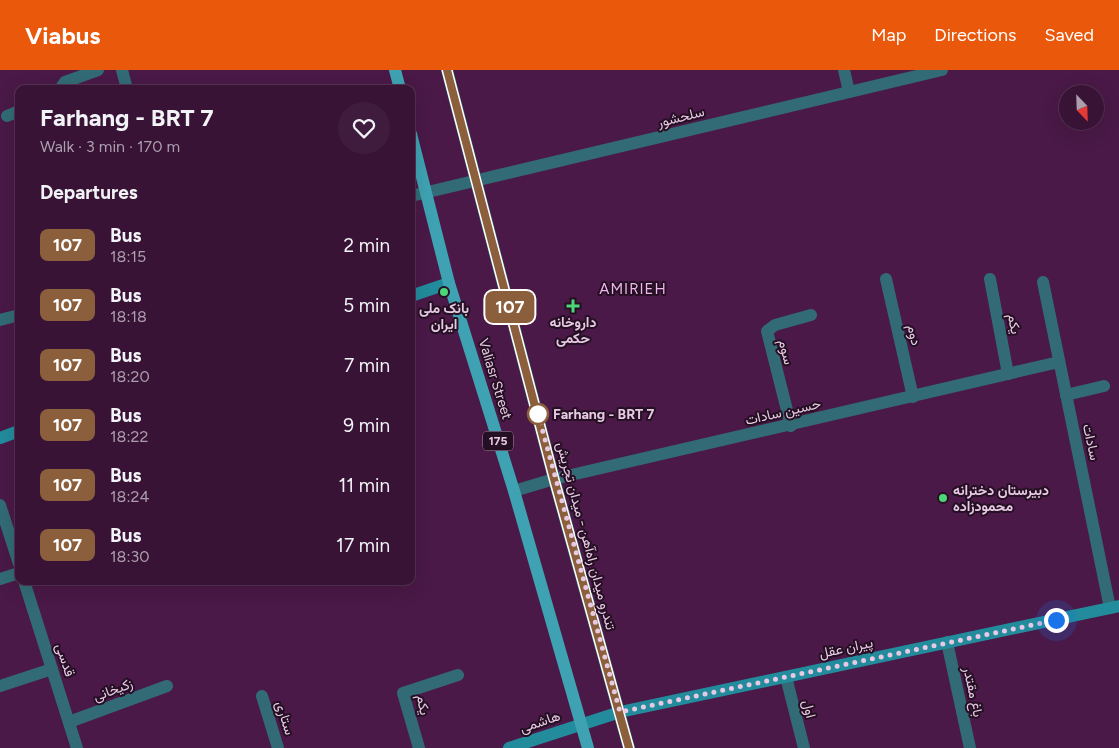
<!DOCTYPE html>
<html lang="en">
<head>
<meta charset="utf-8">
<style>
  body { margin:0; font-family:Figtree,Vazirmatn,sans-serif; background:#3f1c3d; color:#f1f3f6; height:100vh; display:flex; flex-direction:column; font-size:19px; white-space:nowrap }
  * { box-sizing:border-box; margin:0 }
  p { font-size:16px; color:#ab9ead }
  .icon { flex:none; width:28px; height:28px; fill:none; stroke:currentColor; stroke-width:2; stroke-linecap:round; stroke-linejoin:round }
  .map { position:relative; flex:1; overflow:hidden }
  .side { position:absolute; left:15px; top:15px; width:400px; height:500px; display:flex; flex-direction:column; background:#381335; border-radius:10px; box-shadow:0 5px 20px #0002,0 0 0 1px #523250 }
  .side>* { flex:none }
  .badge { padding:0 10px; border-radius:8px; font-size:18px; line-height:32px }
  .needle { width:32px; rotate:157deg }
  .controls { position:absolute; left:1059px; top:15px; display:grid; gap:10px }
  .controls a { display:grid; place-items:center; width:45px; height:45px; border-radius:50%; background:#381335; box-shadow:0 5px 20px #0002,0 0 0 1px #523250; font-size:25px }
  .you { position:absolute; width:25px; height:25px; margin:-12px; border:4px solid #fff; border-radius:50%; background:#1a73e8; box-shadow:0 0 0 8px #1a73e833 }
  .map>.badge { position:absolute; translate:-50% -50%; box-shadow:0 0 0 2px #fff }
  h2 { padding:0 25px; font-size:19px; line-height:45px }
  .round { display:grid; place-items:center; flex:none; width:52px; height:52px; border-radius:26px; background:#3f1c3d }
  .summary { display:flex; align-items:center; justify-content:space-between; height:85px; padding:0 25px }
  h1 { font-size:24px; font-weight:700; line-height:38px }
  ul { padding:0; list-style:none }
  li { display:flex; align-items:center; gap:15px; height:60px; padding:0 25px }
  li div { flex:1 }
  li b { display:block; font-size:19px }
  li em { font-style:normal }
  li .badge { min-width:55px; font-weight:700; text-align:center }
  header { display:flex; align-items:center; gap:30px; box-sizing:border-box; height:70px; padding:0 25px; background:#ea580c; color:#fff }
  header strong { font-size:24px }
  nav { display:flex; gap:28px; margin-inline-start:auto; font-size:18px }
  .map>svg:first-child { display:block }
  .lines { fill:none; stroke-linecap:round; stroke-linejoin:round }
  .lane { stroke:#326b75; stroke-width:12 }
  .street { stroke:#326b75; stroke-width:12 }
  .secondary { stroke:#228c9c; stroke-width:12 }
  .primary { stroke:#3fa2b2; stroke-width:12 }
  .line-casing { stroke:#fff; stroke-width:11 }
  .line { stroke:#8b5e3c; stroke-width:8 }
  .walk { stroke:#e7c9e3; stroke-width:5; stroke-dasharray:0 9 }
  .poi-dot { fill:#4cd676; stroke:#240f23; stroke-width:2 }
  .stop-dot { fill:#fff; stroke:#8b5e3c; stroke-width:2.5 }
  .labels { text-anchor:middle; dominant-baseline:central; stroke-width:4; stroke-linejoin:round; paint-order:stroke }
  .shield { fill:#240f23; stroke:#ac91a9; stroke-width:1 }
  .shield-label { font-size:12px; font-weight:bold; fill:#e7c9e3 }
  .street-label { font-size:14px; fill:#e7c9e3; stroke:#240f23 }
  .poi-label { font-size:14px; font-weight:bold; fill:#e7c9e3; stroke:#240f23 }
  .stop-label { font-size:14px; font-weight:bold; fill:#e7c9e3; stroke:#240f23; text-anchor:start }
  .neighbourhood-label { font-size:15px; letter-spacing:1px; fill:#f0b5ea; stroke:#240f23 }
</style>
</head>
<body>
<header>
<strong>Viabus</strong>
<nav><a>Map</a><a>Directions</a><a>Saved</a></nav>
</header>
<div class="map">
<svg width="1119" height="678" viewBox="0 0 1119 678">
  <rect width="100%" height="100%" fill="#4a1947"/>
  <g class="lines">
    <path class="lane" d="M447,0L554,409L629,678
      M844,0L849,22
      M60,19L65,12L98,0
      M7,46L19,41
      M886,209L913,327
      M990,209L1008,304
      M1066,325L1104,316
      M791,356L767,261L775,255L811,245
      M0,509L19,503
      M947,572L970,678
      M786,607L804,678
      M0,616L52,599
      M262,626L278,678
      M69,652L167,616
      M419,678L403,623L458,605"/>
    <path class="street" d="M122,0L127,19
      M411,126L942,0
      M1043,212L1110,538
      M0,250L19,245
      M514,421L554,409L1059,292
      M0,435L19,494
      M24,511L77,678"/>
    <path class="secondary" d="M411,226L449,213
      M0,368L19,361
      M509,678L620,642L1119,536"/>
    <path class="primary" d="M395,0L400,19
      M411,64L449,213L514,421L588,678"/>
  </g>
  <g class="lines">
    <defs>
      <path id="line" d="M447,0L554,409L629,678"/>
    </defs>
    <use href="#line" class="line-casing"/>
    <use href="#line" class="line"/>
    <path class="walk" d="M538,344L620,642L1056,550"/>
  </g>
  <g class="poi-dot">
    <circle cx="444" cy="222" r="5"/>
    <path d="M570.5 228.5h5v5h5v5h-5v5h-5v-5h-5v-5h5z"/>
    <circle cx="943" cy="428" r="5"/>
  </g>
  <circle class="stop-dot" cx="538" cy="344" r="10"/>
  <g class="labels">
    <rect class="shield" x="483" y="361.5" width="30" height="19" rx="4"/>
    <g class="shield-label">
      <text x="498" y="371">175</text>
    </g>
    <g class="street-label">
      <text transform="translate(681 47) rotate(-14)">سلحشور</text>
      <text transform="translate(1014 254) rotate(79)">یکم</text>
      <text transform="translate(914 265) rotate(77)">دوم</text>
      <text transform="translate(786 282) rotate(76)">سوم</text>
      <text transform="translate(495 309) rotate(73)">Valiasr Street</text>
      <text transform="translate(783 342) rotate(-13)">حسین سادات</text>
      <text transform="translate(1091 372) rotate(78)">سادات</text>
      <text transform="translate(586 466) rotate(75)">تندرو میدان راه‌آهن - میدان تجریش</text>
      <text transform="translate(846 578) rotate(-12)">پیران عقل</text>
      <text transform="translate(65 590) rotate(72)">قدسی</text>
      <text transform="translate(113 620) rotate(-20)">زکیخانی</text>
      <text transform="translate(973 622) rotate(78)">باغ مقتدر</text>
      <text transform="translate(423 635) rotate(79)">یکم</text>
      <text transform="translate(809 639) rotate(76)">اول</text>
      <text transform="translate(285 648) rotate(73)">ستاری</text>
      <text transform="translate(540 652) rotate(-19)">هاشمی</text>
    </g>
    <g class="poi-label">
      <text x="444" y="238">بانک ملی<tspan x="444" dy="16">ایران</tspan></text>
      <text x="573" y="252">داروخانه<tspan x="573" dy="16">حکمی</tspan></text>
      <text x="953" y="420" text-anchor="start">دبیرستان دخترانه<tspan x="953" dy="16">محمودزاده</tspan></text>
    </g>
    <g class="stop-label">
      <text x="553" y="344">Farhang - BRT 7</text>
    </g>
    <g class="neighbourhood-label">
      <text x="633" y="219">AMIRIEH</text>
    </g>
  </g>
</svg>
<div class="controls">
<a><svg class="needle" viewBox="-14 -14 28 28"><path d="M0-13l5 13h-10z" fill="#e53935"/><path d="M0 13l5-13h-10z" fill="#ab9ead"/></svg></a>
</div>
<div class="you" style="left:1056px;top:550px"></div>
<b class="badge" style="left:510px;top:237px;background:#8b5e3c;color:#fff">107</b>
<section class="side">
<div class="summary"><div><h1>Farhang - BRT 7</h1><p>Walk · 3 min · 170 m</p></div><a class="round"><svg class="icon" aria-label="heart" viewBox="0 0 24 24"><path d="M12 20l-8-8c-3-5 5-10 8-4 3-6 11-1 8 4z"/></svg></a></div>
<h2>Departures</h2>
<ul>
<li><span class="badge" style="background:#8b5e3c;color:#fff">107</span><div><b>Bus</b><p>18:15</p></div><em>2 min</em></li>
<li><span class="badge" style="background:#8b5e3c;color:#fff">107</span><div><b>Bus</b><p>18:18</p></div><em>5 min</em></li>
<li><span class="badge" style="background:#8b5e3c;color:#fff">107</span><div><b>Bus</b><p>18:20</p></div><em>7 min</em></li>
<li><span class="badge" style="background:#8b5e3c;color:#fff">107</span><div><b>Bus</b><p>18:22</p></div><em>9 min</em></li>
<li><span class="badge" style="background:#8b5e3c;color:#fff">107</span><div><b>Bus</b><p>18:24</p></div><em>11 min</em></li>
<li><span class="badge" style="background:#8b5e3c;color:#fff">107</span><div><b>Bus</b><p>18:30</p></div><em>17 min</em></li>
</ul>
</section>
</div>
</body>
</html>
